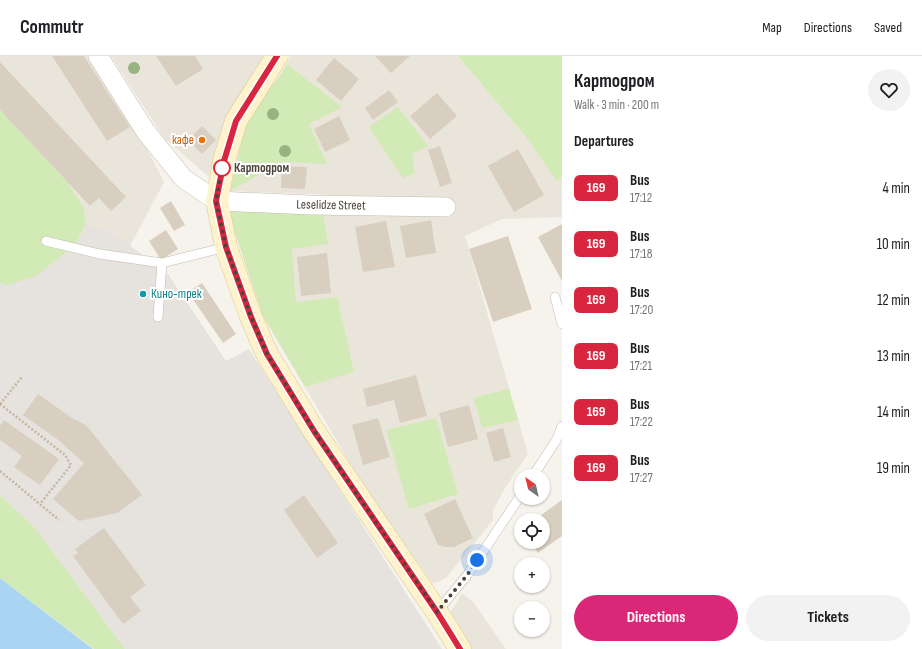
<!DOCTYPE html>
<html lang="en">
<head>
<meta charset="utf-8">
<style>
  body { margin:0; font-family:"Sofia Sans Condensed",sans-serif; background:#f2f2f2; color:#202124; height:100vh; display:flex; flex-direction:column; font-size:15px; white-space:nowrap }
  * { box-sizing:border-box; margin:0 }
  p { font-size:13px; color:#757577 }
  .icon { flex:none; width:22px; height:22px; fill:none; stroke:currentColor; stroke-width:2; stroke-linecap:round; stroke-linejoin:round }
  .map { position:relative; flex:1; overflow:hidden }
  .details { display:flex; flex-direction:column; background:#fff; width:360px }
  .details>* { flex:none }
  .badge { padding:0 8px; border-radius:6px; font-size:14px; line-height:26px }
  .needle { width:26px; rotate:326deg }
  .tools { position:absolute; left:514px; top:413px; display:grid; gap:8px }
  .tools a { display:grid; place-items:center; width:36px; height:36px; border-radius:50%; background:#fff; box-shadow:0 1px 3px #0004; font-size:20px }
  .you { position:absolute; width:20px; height:20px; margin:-10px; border:3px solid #fff; border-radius:50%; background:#1a73e8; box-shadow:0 0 0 6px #1a73e833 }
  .map>.badge { position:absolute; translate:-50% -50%; box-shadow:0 0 0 2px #fff }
  h2 { padding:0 12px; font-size:15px; line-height:36px }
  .round { display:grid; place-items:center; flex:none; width:42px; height:42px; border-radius:21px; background:#f2f2f2 }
  .headline { display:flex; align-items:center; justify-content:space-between; height:68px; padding:0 12px }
  h1 { font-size:19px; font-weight:700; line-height:30px }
  .button { display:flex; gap:8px; margin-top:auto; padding:8px 12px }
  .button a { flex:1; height:46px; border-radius:24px; background:#db2777; color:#fff; font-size:16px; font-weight:700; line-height:46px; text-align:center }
  .button a+a { background:#f2f2f2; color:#202124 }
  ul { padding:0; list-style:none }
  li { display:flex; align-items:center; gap:12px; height:56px; padding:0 12px }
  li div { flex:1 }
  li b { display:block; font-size:15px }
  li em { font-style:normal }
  li .badge { min-width:44px; font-weight:700; text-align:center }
  header { display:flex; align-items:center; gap:24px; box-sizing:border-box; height:56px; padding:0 20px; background:#fff; border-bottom:1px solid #e0e0e0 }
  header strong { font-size:19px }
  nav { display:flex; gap:22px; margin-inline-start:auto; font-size:14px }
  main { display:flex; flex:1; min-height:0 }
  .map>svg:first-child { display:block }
  .residential { fill:#eae5da }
  .industrial { fill:#e6e2dd }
  .green { fill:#d2eab5 }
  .water { fill:#a9d4f2 }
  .building { fill:#d8cfc1 }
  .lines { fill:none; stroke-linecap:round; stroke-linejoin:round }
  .lane-casing { stroke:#c2bbae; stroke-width:10 }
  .street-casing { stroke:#c2bbae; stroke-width:20 }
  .secondary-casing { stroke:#d6c79b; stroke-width:23 }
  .path { stroke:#c4b79f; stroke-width:2.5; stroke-dasharray:2 2; stroke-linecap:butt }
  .lane { stroke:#fff; stroke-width:9 }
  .street { stroke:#fff; stroke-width:19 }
  .secondary { stroke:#fff3cd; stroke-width:22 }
  .tree { fill:#97b381 }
  .line-casing { stroke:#fff; stroke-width:9 }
  .line { stroke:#d7263d; stroke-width:6 }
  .walk { stroke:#4b4439; stroke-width:4; stroke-dasharray:0 7.2 }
  .food-dot { fill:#e8710a; stroke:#fff; stroke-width:1.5 }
  .stop-dot { fill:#fff; stroke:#d7263d; stroke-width:2 }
  .culture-dot { fill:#0f9aa8; stroke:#fff; stroke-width:1.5 }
  .labels { text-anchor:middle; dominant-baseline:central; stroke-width:4; stroke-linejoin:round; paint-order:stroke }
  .food-label { font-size:13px; fill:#c56008; stroke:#fff; text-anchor:end }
  .stop-label { font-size:13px; font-weight:bold; fill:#4b4439; stroke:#fff; text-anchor:start }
  .street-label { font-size:13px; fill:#4b4439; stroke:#fff }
  .culture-label { font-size:13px; fill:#0d838f; stroke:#fff; text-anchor:start }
</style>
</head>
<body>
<header>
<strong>Commutr</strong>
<nav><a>Map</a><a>Directions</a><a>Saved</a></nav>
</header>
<main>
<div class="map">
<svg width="562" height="593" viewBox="0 0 562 593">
  <rect width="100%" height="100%" fill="#f6f3ec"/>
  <path class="residential" d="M0,0H90L138,75L164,126L130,190L112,176L86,167L84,152L0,54Z
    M111,0H266L226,69L209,121L164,82Z
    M291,0H458L526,81L562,69V161L502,163L465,180L528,398L505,432L493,454V464L446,522L433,528L363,429L263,260L227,153L452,160L451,150L440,143L230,135L246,65L281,18Z
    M462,537L474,547L506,593H468L450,557Z"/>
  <path class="industrial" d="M86,167L112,176L168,218L226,305L249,293L442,593H125L36,473L0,439V227L6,229L76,188Z"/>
  <path class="green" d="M458,0H562V121L557,125L526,81Z
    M287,8L342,51L309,68L327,108L282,106L230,135L246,65L281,18Z
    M398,51L428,90L412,98L415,117L403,122L369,71Z
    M0,54L67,126L84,152L86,167L76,188L36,220L6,229L0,227Z
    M227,153L323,157L328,188L292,193L296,246L337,241L354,316L305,331L263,260Z
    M509,333L518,364L482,372L474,342Z
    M436,362L458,438L409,453L386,374Z
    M0,439L36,473L125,593H94L0,522Z"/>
  <path class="water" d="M0,522L93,593H0Z"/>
  <path class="building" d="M52,0H84L130,71L107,85Z
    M156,0H195L203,13L176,30Z
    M375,0H410L391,17Z
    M334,2L359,23L341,45L316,24Z
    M0,6L126,141L111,155L99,142L90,150L0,54Z
    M389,34L398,46L373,64L365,52Z
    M437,37L457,60L430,83L410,60Z
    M339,60L350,84L325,96L314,73Z
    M202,70L216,84L202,98L188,84Z
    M440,90L452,127L440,131L428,94Z
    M518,93L544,139L514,156L488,110Z
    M282,110L307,111L305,133L281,132Z
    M171,145L185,169L174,175L160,152Z
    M431,164L436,197L406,202L400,170Z
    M386,165L395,211L363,216L355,171Z
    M562,168V225L538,181Z
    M166,174L178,193L161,204L149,185Z
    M508,180L532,253L493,266L469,193Z
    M327,197L331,237L301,240L297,201Z
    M202,227L236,278L223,287L188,236Z
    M416,319L427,360L400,367L394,344L367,351L363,333Z
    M38,338L72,362L86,369L142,439L117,457L79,465L53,443L84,407L57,383L23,359Z
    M469,349L478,383L448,391L439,357Z
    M378,362L390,401L363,409L352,369Z
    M4,364L59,403L40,429L14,411L22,400L0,384V370Z
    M503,372L511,401L494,406L486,377Z
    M304,439L338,487L317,502L284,454Z
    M455,443L473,482L454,491H445L438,489L424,458Z
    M562,444V480L538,497L530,486H543V464H534Z
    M104,472L146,529L130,541L141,555L123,568L73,500L78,497L75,493Z"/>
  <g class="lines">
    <defs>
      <path id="lane" d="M46,185L100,198L162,207L226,191
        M555,241L562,268
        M158,261L162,207
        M533,420L557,383L562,370
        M437,556L468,518L521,439"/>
      <path id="street" d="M98,0L146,76L184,123L217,145L310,149L446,151"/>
      <path id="secondary" d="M277,0L236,65L224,105L217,145L226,191L251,261L267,298L314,375L437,556L460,593"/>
    </defs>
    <use href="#lane" class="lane-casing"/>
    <use href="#street" class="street-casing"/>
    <use href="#secondary" class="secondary-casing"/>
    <path class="path" d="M0,348L65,399L71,409L40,448
      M0,348L22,321
      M0,415L59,464"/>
    <use href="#lane" class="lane"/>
    <use href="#street" class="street"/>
    <use href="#secondary" class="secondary"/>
  </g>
  <g class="tree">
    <circle cx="134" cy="12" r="6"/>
    <circle cx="273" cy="58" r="6"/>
    <circle cx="285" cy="95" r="6"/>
  </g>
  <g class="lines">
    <defs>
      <path id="line" d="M277,0L236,65L224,105L216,145L226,191L251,261L267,298L314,375L437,556L460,593"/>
    </defs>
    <use href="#line" class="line-casing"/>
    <use href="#line" class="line"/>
    <path class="walk" d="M222,112L216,145L226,191L251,261L267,298L314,375L437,556L468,518L477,504"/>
  </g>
  <circle class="food-dot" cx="202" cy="84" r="4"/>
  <circle class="stop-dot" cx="222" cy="112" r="8"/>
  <circle class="culture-dot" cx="143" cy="238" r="4"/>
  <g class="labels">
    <g class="food-label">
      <text x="194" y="84">кафе</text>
    </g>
    <g class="stop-label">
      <text x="234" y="112">Картодром</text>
    </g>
    <g class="street-label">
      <text transform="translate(331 149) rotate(1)">Leselidze Street</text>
    </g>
    <g class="culture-label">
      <text x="151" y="238">Кино-трек</text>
    </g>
  </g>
</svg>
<div class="tools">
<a><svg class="needle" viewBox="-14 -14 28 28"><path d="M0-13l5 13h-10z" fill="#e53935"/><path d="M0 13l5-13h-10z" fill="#757577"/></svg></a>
<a><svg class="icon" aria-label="locate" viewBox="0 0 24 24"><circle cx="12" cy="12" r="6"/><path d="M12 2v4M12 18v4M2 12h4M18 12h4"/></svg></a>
<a>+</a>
<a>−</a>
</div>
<div class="you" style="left:477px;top:504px"></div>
</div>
<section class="details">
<div class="headline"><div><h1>Картодром</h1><p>Walk · 3 min · 200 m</p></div><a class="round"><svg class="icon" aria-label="heart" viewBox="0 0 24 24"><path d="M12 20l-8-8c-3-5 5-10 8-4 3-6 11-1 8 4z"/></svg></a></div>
<h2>Departures</h2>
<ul>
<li><span class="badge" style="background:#d7263d;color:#fff">169</span><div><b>Bus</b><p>17:12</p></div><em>4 min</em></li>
<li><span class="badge" style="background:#d7263d;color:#fff">169</span><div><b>Bus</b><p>17:18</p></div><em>10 min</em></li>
<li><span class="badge" style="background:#d7263d;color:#fff">169</span><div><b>Bus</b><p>17:20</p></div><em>12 min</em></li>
<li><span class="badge" style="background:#d7263d;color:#fff">169</span><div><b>Bus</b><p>17:21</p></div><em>13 min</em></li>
<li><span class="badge" style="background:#d7263d;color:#fff">169</span><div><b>Bus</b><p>17:22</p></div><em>14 min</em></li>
<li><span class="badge" style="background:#d7263d;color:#fff">169</span><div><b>Bus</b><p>17:27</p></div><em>19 min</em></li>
</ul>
<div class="button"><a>Directions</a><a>Tickets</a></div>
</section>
</main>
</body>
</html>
